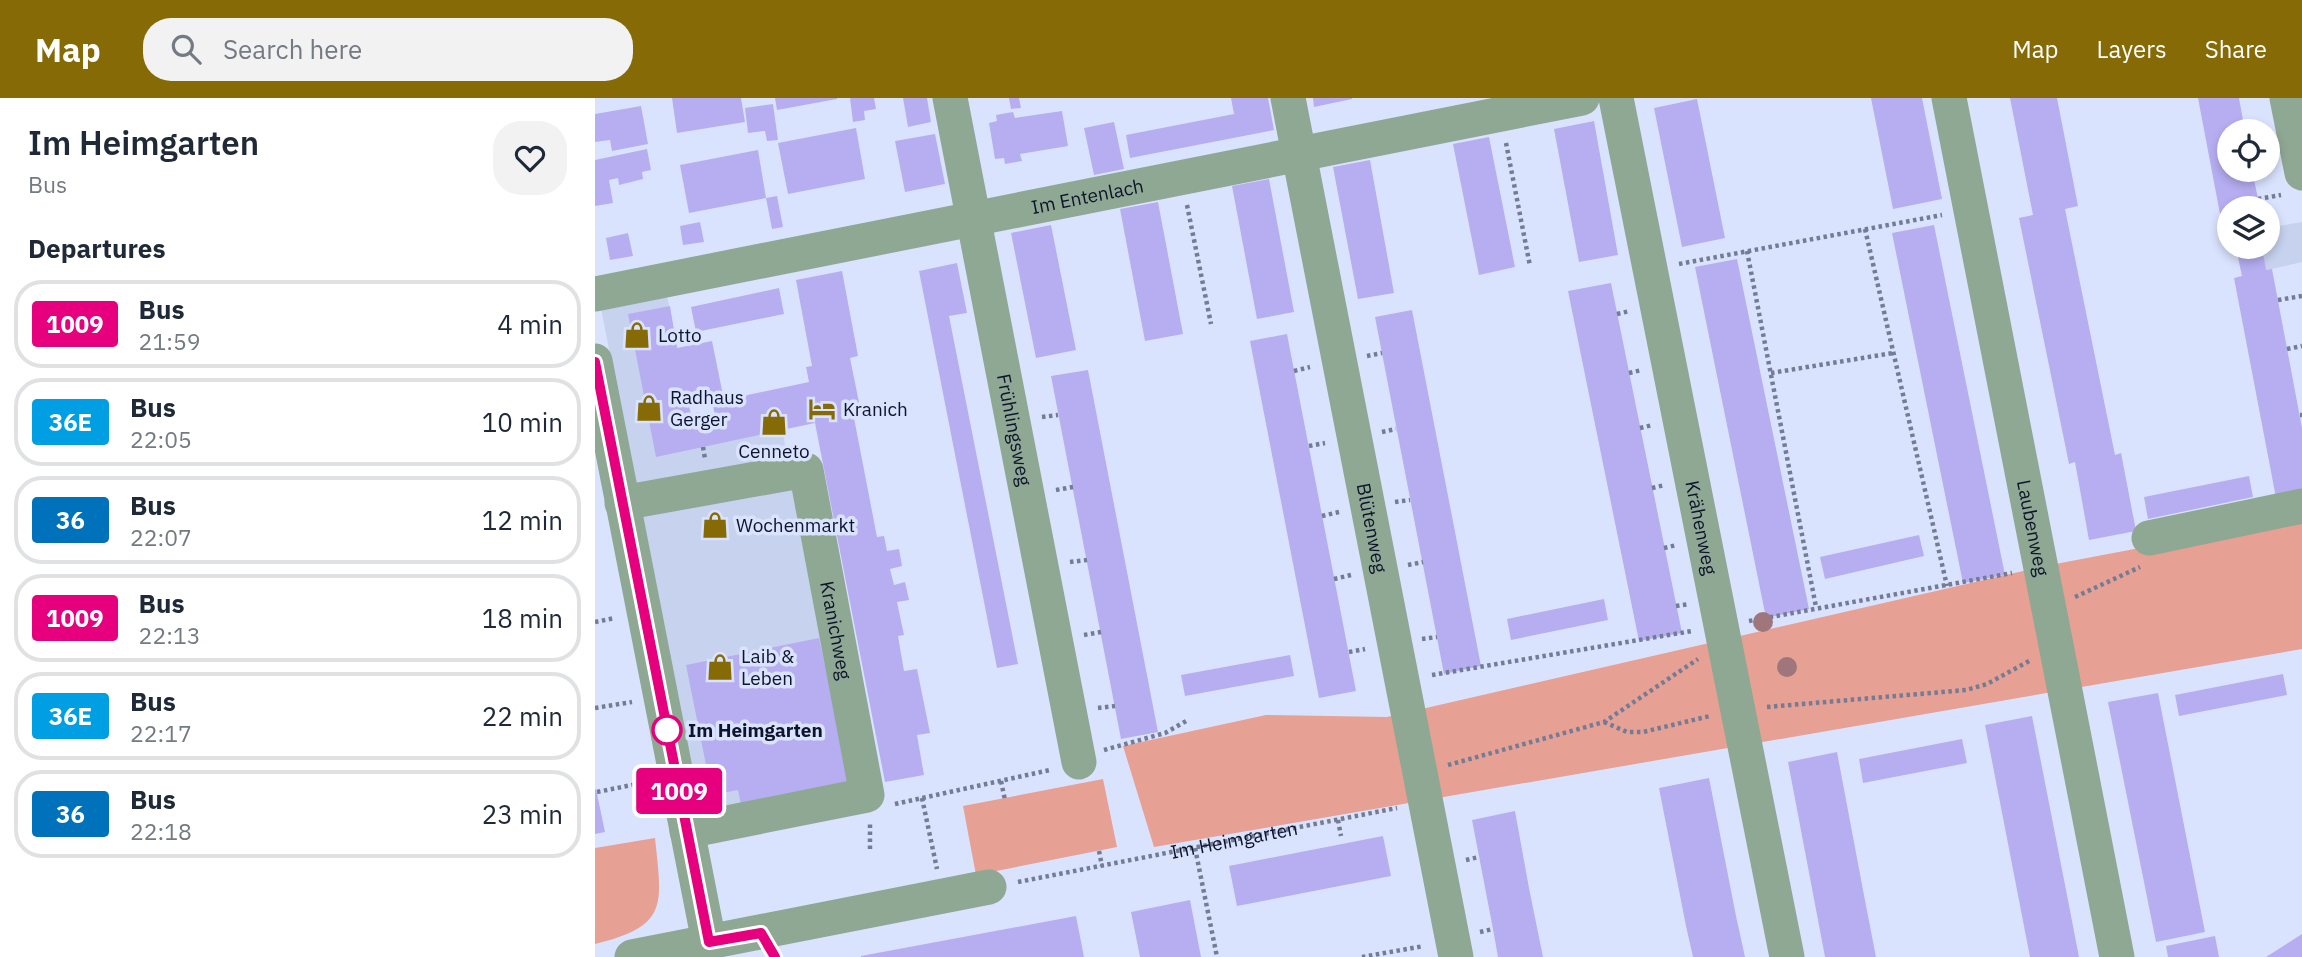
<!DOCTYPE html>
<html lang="en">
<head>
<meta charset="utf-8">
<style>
  body { margin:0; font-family:"IBM Plex Sans",sans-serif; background:#f2f2f3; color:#1f2937; height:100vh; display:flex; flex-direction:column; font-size:26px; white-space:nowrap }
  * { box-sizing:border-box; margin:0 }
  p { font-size:23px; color:#747a83 }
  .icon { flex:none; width:38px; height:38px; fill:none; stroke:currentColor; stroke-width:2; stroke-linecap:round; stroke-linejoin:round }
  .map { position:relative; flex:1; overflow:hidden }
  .drawer { display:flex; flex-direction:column; background:#fff; width:595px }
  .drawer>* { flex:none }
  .badge { padding:0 14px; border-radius:5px; font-size:24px; line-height:46px }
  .buttons { position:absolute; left:1622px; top:21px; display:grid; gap:14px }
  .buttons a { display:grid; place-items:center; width:63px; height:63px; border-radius:50%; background:#fff; box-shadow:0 4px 10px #0003; font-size:35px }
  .map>.badge { position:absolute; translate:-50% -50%; box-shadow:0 0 0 4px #fff }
  h2 { padding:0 28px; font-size:26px; line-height:63px }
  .round { display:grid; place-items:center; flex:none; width:74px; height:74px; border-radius:28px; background:#f2f2f3 }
  .headline { display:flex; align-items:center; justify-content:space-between; height:119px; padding:0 28px }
  h1 { font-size:33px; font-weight:600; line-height:52px }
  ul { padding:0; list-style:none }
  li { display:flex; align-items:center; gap:21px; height:88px; margin:0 14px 10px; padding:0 14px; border:4px solid #e0e1e3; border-radius:28px }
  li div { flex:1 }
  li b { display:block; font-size:26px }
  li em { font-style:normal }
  li .badge { min-width:77px; font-weight:700; text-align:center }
  header { display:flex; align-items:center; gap:42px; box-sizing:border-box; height:98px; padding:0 35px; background:#856a05; color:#fff }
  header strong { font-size:33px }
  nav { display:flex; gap:38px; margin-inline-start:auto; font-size:24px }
  .search { width:490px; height:63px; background:#f2f2f3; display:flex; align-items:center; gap:18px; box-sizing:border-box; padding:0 24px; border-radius:28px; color:#747a83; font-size:26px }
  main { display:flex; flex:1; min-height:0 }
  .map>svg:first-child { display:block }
  .built { fill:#c7d2ef }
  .green { fill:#e6a094 }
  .building { fill:#b7aef2; fill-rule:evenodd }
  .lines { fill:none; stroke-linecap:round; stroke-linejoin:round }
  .path { stroke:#747c95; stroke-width:4.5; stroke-dasharray:3.5 3.5; stroke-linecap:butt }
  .minor { stroke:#8fa894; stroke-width:35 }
  .tree { fill:#a0767d }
  .line-casing { stroke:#fff; stroke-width:16 }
  .line { stroke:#e6007e; stroke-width:10 }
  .stop-dot { fill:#fff; stroke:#e6007e; stroke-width:3.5 }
  .labels { text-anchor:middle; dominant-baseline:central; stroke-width:7; stroke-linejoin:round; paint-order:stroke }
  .street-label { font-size:19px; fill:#0e142c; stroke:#dae3fe }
  .poi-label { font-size:19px; fill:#0e142c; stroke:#dae3fe; text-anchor:start }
  .stop-label { font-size:19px; font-weight:bold; fill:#0e142c; stroke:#dae3fe; text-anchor:start }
</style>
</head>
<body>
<header>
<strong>Map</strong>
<div class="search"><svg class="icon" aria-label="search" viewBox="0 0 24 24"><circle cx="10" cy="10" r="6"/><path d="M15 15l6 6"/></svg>Search here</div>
<nav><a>Map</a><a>Layers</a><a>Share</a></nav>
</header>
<main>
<section class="drawer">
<div class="headline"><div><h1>Im Heimgarten</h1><p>Bus</p></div><a class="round"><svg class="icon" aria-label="heart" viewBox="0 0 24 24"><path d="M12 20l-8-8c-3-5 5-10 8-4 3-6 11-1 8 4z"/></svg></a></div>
<h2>Departures</h2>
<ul>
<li><span class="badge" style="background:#e6007e;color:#fff">1009</span><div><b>Bus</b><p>21:59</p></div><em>4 min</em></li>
<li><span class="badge" style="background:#009ee2;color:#fff">36E</span><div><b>Bus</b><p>22:05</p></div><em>10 min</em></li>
<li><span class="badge" style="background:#0072bc;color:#fff">36</span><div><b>Bus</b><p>22:07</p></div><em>12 min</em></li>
<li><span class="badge" style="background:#e6007e;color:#fff">1009</span><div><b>Bus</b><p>22:13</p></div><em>18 min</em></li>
<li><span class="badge" style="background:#009ee2;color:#fff">36E</span><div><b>Bus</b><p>22:17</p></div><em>22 min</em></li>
<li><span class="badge" style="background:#0072bc;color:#fff">36</span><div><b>Bus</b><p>22:18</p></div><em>23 min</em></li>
</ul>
</section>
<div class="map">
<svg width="1707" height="859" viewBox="0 0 1707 859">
  <rect width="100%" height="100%" fill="#dae3fe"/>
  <path class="built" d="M1707,124V164L1647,178L1641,149H1673V130Z
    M71,193L103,349L187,332L261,693L106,723L5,205Z"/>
  <path class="green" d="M1707,419V551L559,749L528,648L671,617L792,619L1450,468Z
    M508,681L522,749L381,777L368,708Z
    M60,740C67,807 74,828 0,846V750Z"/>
  <path class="building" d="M77,0H146L150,24L82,35Z
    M180,0H242V1L182,12Z
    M255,0H279L281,11L269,13L270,22L258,24Z
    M308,0H332L336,24L313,29Z
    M414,0H424L426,10L416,11Z
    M636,0H673L679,32L535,60L531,37L639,16Z
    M718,0H757V1L719,9Z
    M1276,0H1327L1347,101L1298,111Z
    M1415,0H1462L1483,108L1470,111L1520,357L1526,355L1541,433L1494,442L1480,364L1474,366L1424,120L1438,117Z
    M1603,0H1644L1650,33H1634V72H1657L1665,110H1634V136L1629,137Z
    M1102,1L1130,140L1087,149L1059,10Z
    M178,6L183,42L172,43L170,33L153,35L150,10Z
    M46,8L53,46L17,53L15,42L0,44V16Z
    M467,13L473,48L425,56L427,63L410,66L409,60L400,61L394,25L402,23L401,17L418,14L420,20Z
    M999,23L1023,157L984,164L959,31Z
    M519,24L529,71L499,77L489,30Z
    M261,30L270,81L193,96L183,45Z
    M340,36L350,86L310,94L300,43Z
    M894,39L920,169L884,177L858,46Z
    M52,51L56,72L47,74L48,81L24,87L23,80L14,82L18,105L0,108V62Z
    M163,52L171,100L182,98L188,129L177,131L171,100L94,115L85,67Z
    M775,62L799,195L763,201L738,69Z
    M674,81L699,214L662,221L637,88Z
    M563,104L588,236L550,243L525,111Z
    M105,124L109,144L88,147L85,128Z
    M456,127L481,252L441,260L416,135Z
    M1339,127L1410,477L1368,485L1297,135Z
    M33,135L38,158L15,162L11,140Z
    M1641,149H1667L1671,172L1677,171L1707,330V401L1682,405L1639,180L1647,178Z
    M1142,161L1214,511L1171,520L1100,169Z
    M362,165L372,215L354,218L423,566L402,570L324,173Z
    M247,173L263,258L255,260L267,319L259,320L282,439L289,438L292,453L304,451L307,468L295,471L299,487L310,484L314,502L302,504L309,537L303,538L309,573L322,571L335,635L322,637L329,677L290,684L220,325L61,359L33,216L75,208L82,250L117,243L129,302L214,284L211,269L217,268L201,182ZM117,304L121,322L98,327L94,309Z
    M1016,185L1087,535L1044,543L973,193Z
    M184,190L189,216L101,234L96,209Z
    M817,212L886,568L849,576L780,219Z
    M692,236L761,593L724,600L655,243Z
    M493,272L563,634L526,641L456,278Z
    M1654,378L1658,399L1553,421L1549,399Z
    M1324,437L1329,458L1230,481L1225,459Z
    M1009,501L1013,522L916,542L912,521Z
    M224,540L257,690L147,712L143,692L117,697L91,567Z
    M695,557L699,578L590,598L586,577Z
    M1688,576L1692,597L1584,618L1580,597Z
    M1563,595L1610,834L1561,844L1513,604Z
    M1437,618L1471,792L1484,859H1435L1390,627Z
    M1367,641L1372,665L1268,685L1264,661Z
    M1242,654L1268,792L1281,859H1230L1219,801L1193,664Z
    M1114,680L1141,818L1150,859H1098L1091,828L1064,690Z
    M1,691L10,734L0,736V692Z
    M920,713L934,790L948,859H903L898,831L877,722Z
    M788,738L796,778L642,808L634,768Z
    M595,802L606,859H545L536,814Z
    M481,818L489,859H266V858Z
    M1707,836V859H1671Z
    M1620,838L1624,859H1573L1571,848Z"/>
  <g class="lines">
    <g class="path">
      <path d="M911,45L935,168"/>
      <path d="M1663,101L1686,97"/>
      <path d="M592,107L616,226"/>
      <path d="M1270,131L1352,488"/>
      <path d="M1152,153L1221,509"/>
      <path d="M1084,166L1347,117"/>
      <path d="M1683,202L1707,198"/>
      <path d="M1022,216L1035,213"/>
      <path d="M1692,251L1707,248"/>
      <path d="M772,258L787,255"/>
      <path d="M699,273L715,269"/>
      <path d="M1034,275L1047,272"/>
      <path d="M1176,275L1298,255"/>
      <path d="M101,315L103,325"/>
      <path d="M1705,317H1707"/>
      <path d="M447,319L463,317"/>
      <path d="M1045,330L1058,327"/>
      <path d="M787,334L801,331"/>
      <path d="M714,348L730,345"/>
      <path d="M108,349L110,361"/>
      <path d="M1057,390L1070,387"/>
      <path d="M461,392L478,389"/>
      <path d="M800,404L815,402"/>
      <path d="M727,418L744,414"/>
      <path d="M1069,450L1082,447"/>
      <path d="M475,464L492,462"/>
      <path d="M813,467L828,464"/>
      <path d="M739,481L756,477"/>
      <path d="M1480,499L1545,469"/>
      <path d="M1081,508L1094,506"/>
      <path d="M1154,523L1417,475"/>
      <path d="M0,524L20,520"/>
      <path d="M489,537L506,534"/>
      <path d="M827,541L842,539"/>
      <path d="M754,554L770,551"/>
      <path d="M837,577L1097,533"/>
      <path d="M1172,609L1371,592L1392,586L1436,562"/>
      <path d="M0,610L37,604"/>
      <path d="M503,610L520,608"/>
      <path d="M1009,624L1032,634H1048L1115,618"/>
      <path d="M509,652L570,635L593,622"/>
      <path d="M853,667L1009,624L1103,561"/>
      <path d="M406,683L410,702"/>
      <path d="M2,694L52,684"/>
      <path d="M327,700L342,771"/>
      <path d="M300,706L455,672"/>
      <path d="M743,722L746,738"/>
      <path d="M600,750L622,859"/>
      <path d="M275,751V726"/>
      <path d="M504,753L507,768"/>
      <path d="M871,762L884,759"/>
      <path id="s1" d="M423,784L802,710"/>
      <path d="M885,834L898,831"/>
      <path d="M767,859L829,848"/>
    </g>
    <g class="minor">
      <path id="s2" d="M355,0L484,664"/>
      <path id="s3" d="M693,0L861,859"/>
      <path id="s4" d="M1021,0L1192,859"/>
      <path id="s5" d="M1354,0L1522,859"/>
      <path d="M1692,0L1707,75"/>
      <path id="s6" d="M0,196L987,0"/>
      <path d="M0,263L114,844"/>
      <path id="s7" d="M27,405L211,372L272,697L92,733"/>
      <path d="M1554,440L1707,408"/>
      <path d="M37,859L394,789"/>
    </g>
  </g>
  <g class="tree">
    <circle cx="1168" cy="524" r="10"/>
    <circle cx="1192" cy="569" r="10"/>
  </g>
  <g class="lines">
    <defs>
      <path id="line" d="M0,264L114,844L166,835L180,859"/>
    </defs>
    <use href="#line" class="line-casing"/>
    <use href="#line" class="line"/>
  </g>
  <defs>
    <symbol id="shop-bare" viewBox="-9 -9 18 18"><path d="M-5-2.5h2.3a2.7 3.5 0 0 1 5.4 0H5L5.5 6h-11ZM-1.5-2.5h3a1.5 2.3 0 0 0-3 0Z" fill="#856a05" stroke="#dae3fe" stroke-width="2.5" paint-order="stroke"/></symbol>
    <symbol id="hotel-bare" viewBox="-9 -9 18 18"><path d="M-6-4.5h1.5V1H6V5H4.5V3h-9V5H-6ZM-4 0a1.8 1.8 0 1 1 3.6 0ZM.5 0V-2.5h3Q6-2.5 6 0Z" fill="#856a05" stroke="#dae3fe" stroke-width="2.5" paint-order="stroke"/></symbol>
  </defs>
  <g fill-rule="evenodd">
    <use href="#shop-bare" x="23" y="218" width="38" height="38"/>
    <use href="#shop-bare" x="35" y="291" width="38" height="38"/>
    <use href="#hotel-bare" x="208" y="292" width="38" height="38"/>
    <use href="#shop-bare" x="160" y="305" width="38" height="38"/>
    <use href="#shop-bare" x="101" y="408" width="38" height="38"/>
    <use href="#shop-bare" x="106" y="550" width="38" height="38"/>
  </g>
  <circle class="stop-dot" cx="72" cy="632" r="14"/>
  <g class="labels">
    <g class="street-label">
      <text stroke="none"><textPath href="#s6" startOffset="502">Im Entenlach</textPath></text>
      <text stroke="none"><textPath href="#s2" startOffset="338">Frühlingsweg</textPath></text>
      <text stroke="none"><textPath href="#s3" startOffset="438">Blütenweg</textPath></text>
      <text stroke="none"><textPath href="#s4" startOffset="438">Krähenweg</textPath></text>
      <text stroke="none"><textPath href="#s5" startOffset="438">Laubenweg</textPath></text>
      <text stroke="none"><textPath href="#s7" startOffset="350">Kranichweg</textPath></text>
      <text stroke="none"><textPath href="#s1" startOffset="220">Im Heimgarten</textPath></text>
    </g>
    <g class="poi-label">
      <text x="63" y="237">Lotto</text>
      <text x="75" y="299">Radhaus<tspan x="75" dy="22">Gerger</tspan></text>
      <text x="248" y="311">Kranich</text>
      <text x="179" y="353" text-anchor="middle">Cenneto</text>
      <text x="141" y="427">Wochenmarkt</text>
      <text x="146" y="558">Laib &amp;<tspan x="146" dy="22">Leben</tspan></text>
    </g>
    <g class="stop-label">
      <text x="93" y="632">Im Heimgarten</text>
    </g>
  </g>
</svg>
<div class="buttons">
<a><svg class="icon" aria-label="locate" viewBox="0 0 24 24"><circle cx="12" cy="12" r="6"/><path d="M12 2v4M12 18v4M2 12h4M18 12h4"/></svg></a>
<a><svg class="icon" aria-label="layers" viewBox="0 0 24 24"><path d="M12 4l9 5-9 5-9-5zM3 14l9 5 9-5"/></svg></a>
</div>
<b class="badge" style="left:84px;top:693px;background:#e6007e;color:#fff">1009</b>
</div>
</main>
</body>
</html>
